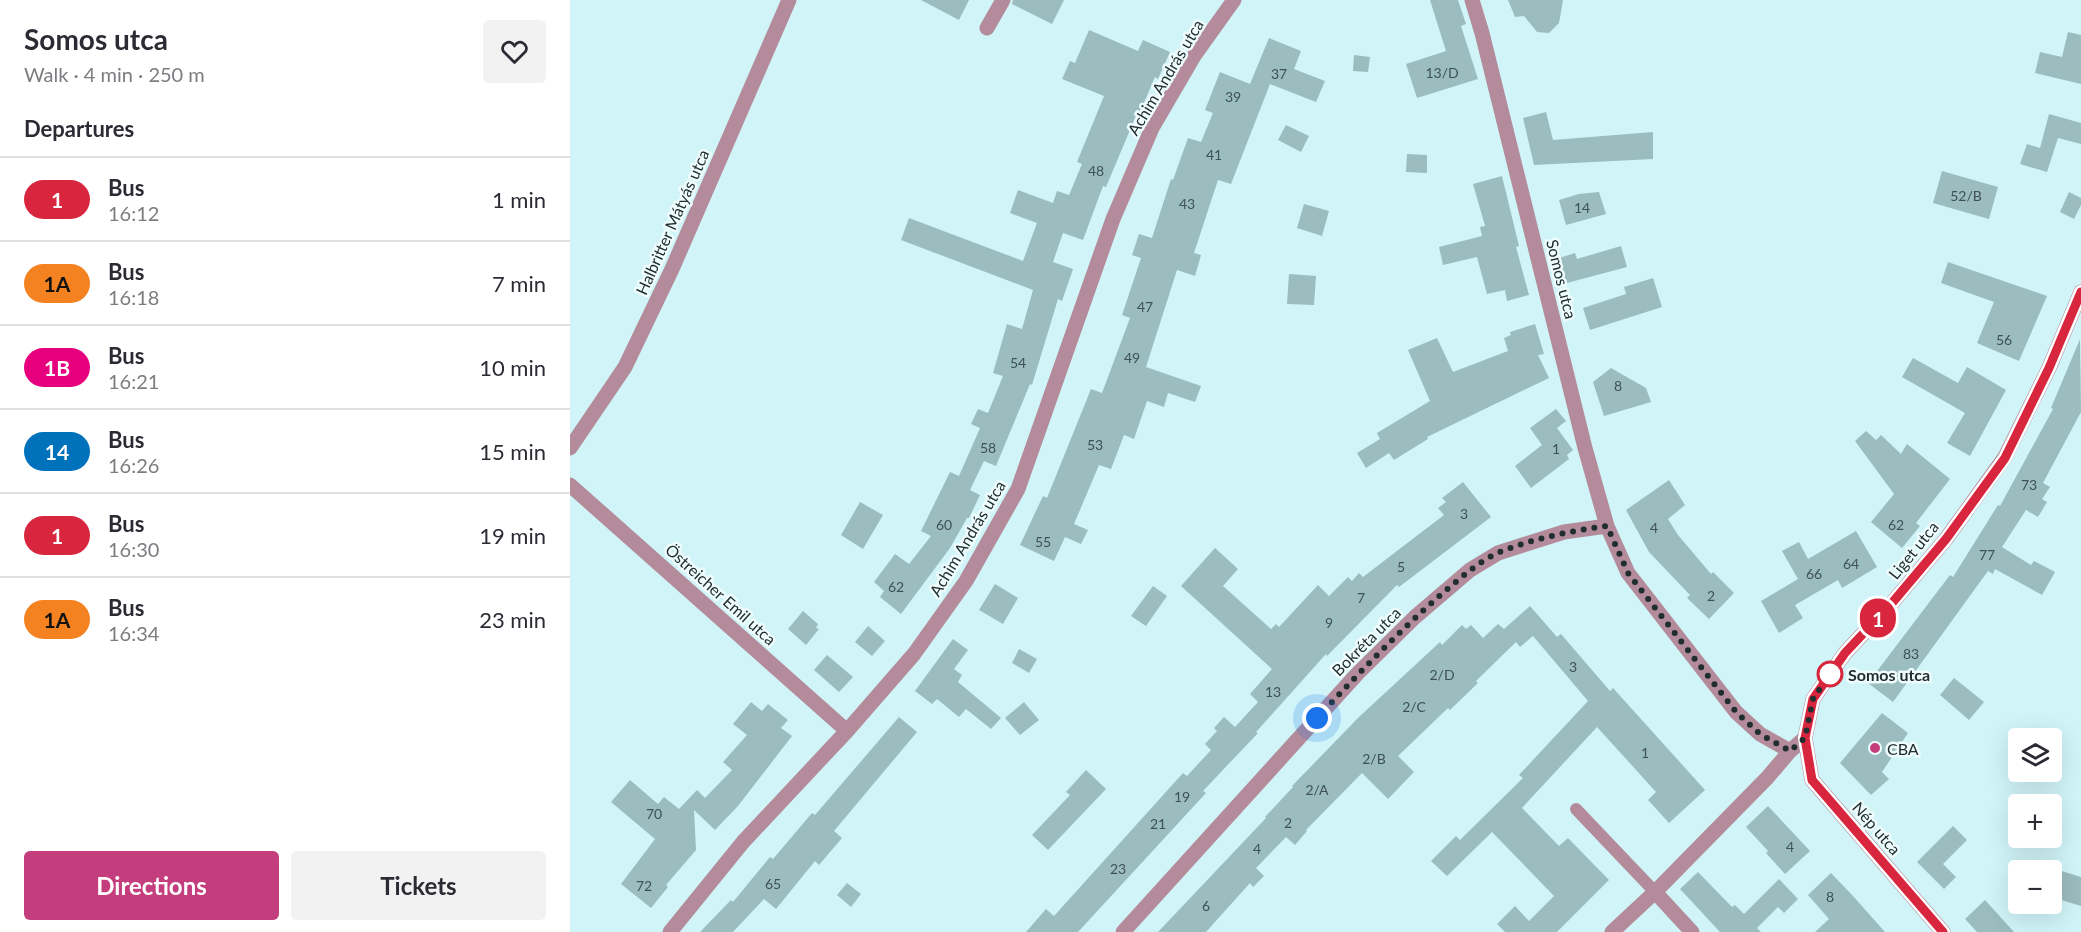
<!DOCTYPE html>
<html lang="en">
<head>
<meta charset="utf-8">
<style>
  body { margin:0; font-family:Lato,sans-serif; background:#f2f2f3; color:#2b2b33; height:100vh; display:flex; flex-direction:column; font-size:22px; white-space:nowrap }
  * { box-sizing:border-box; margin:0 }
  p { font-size:20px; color:#7c7c81 }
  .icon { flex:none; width:33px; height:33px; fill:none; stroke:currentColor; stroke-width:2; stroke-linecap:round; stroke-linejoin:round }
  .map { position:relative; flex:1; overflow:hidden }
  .sheet { display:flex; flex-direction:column; background:#fff; width:570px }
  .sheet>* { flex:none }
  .badge { padding:0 12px; border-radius:20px; font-size:21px; line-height:39px }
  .controls { position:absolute; left:1438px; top:728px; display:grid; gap:12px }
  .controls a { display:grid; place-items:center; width:54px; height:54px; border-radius:6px; background:#fff; box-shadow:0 6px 24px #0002; font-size:30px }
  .you { position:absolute; width:30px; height:30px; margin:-15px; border:4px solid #fff; border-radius:50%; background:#1a73e8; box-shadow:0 0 0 9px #1a73e833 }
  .map>.badge { position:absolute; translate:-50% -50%; box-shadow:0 0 0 3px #fff }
  h2 { padding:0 24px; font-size:22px; line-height:54px }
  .round { display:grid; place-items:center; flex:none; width:63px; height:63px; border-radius:6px; background:#f2f2f3 }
  .summary { display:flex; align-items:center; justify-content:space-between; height:102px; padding:0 24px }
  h1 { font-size:28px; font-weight:700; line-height:45px }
  .cta { display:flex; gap:12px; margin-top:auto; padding:12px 24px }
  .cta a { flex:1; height:69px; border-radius:6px; background:#c43e7e; color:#fff; font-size:24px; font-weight:700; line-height:69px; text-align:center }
  .cta a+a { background:#f2f2f3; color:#2b2b33 }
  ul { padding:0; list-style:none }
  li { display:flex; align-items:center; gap:18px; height:84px; padding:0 24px; border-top:2px solid #e1e1e2 }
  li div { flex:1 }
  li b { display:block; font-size:22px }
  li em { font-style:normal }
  li .badge { min-width:66px; font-weight:700; text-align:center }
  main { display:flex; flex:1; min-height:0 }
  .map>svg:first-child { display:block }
  .building { fill:#9bbdc0 }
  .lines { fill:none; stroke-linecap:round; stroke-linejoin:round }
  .lane { stroke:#b38b9a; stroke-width:12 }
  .street { stroke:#b38b9a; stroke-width:15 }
  .line-casing { stroke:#fff; stroke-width:14 }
  .line { stroke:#d7263d; stroke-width:9 }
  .walk { stroke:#202e2f; stroke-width:6; stroke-dasharray:0 10.8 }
  .stop-dot { fill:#fff; stroke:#d7263d; stroke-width:3 }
  .poi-dot { fill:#c43e7e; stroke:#effdfe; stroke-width:2 }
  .labels { text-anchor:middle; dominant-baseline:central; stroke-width:5; stroke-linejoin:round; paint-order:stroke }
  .number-label { font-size:14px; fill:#3f5253 }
  .street-label { font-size:16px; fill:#202e2f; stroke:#effdfe }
  .stop-label { font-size:16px; font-weight:bold; fill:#202e2f; stroke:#effdfe; text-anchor:start }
  .poi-label { font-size:16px; fill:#202e2f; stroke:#effdfe; text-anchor:start }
</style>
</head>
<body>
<main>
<section class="sheet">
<div class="summary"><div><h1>Somos utca</h1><p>Walk · 4 min · 250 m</p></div><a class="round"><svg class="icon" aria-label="heart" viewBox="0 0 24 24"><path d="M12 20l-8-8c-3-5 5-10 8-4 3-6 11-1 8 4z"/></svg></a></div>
<h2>Departures</h2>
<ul>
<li><span class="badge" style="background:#d7263d;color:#fff">1</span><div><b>Bus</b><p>16:12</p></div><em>1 min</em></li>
<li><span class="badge" style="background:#f58220;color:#111">1A</span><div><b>Bus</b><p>16:18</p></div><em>7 min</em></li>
<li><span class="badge" style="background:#e6007e;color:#fff">1B</span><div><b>Bus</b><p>16:21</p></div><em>10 min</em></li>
<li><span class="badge" style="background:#0072bc;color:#fff">14</span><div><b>Bus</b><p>16:26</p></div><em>15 min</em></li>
<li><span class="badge" style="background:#d7263d;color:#fff">1</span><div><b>Bus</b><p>16:30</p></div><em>19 min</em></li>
<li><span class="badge" style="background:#f58220;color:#111">1A</span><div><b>Bus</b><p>16:34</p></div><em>23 min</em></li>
</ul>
<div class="cta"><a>Directions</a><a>Tickets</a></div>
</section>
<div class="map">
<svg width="1511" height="932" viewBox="0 0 1511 932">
  <rect width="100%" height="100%" fill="#d0f4f8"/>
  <path class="building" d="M351,0H399L389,20Z
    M443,0H494L482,24L442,4Z
    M860,0H888L896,24L891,26L908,79L847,98L836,64L876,51Z
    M938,0H993L989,23L979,33L967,32L954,16L945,17Z
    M519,30L568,51L573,40L600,52L588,79L585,77L570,112L568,111L536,187L533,186L513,240L493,233L483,262L503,269L492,301L488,299L462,385L460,384L426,466L414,461L400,490L410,495L399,518H397L380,548L331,614L310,597L314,591L304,582L325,554L339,564L361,536L351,531L380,472L389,476L410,428L401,424L408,409L418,413L433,376L423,373L437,324L452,329L463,290L331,240L339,218L453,261L467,223L440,213L448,190L483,203L487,191L499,195L512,164L507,162L534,96L492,79L500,61L505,63Z
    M1498,32L1511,35V84L1465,73L1470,52L1492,57Z
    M699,38L731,51L724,69L755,81L746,102L700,84L661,184L648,180L624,253L631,255L625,276L607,270L576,367L631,386L625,402L598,393L594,407L577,401L564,439L554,435L541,469L529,465L504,524L518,530L511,544L495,537L484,561L450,545L473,496L477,498L521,389L532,393L560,318L552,315L571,258L562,255L569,234L582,238L601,179L603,180L618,138L631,142L643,113L635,110L650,72L680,84Z
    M784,55L800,57L798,72L783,71Z
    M976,112L983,140L1083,132V159L964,165L953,118Z
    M1479,114L1511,123V144L1488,138L1477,172L1450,164L1457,144L1470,148Z
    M716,125L739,136L731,152L708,140Z
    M837,154L857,155V173L836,172Z
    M1372,171L1428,187L1419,219L1363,203Z
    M932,176L949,246L946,247L959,295L937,301L935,290L917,294L907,257L873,265L869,247L912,236L910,227L915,226L903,184Z
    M1029,192L1036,214L996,225L989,200L1009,194Z
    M1499,192L1511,198V205L1504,219L1490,212Z
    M734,204L759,211L752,236L727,228Z
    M1051,246L1057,267L993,284L986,259L1005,253L1007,259Z
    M1378,262L1477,296L1449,361L1407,343L1424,302L1371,283Z
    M719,274L746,276L744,305L717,304Z
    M1083,278L1092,307L1020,330L1013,308L1056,294L1054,287Z
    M965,324L974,354L968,355L979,378L857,437L858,439L824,460L819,453L796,468L787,453L810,439L807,433L860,401L838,350L867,338L883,372L938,351L934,338L941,335L940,332Z
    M1510,339L1511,412L1473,483L1480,487L1472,499L1477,502L1468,517L1456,510L1432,547L1461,565L1464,561L1485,572L1472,595L1425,569L1423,574L1418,571L1323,702L1298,683L1380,575L1383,577L1428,505L1430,506L1483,409L1481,408Z
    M1343,358L1388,383L1397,367L1436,390L1400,456L1377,443L1395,413L1332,377Z
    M1041,368L1076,388L1081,402L1034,416L1023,382Z
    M986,409L996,421L987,428L1003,450L997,455L999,459L961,488L945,466L972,445L960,428Z
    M1296,431L1306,440L1311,435L1331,454L1337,444L1380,479L1346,523L1350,526L1332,548L1301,522L1324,494L1285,441Z
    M1099,480L1115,505L1098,519L1108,535L1141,574L1143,572L1164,593L1139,619L1117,598L1120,595L1079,552L1056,510Z
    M893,482L921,517L829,587L827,585L757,656L756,654L686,732L688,733L633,791L636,793L508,932H456L476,909L484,916L613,773L617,776L641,750L635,744L647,731L644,728L654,717L665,727L688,702L680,694L702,669L611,586L645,548L668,569L653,586L701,629L706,624L709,627L748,585L759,596L778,577L782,581L789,573L793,577L874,515L868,508L876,502L872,498Z
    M290,502L313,515L293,549L271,535Z
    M1286,531L1307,567L1272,588L1268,580L1225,605L1233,618L1209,633L1191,601L1228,579L1212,551L1229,542L1238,559Z
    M425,584L448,598L433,624L409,610Z
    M583,586L597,596L576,626L561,616Z
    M960,606L987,637L991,634L1040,691L1043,688L1135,790L1099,823L1078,800L1086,792L1027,727L952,808L989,846L998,838L1039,880L987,932H935L927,924L945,906L959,921L984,896L922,832L877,876L861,861L886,836L890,840L953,778L949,775L1018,701L963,636L950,647L946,642L906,681L908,683L880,710L878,708L828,756L844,772L818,799L792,773L736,830L737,831L725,845L716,837L686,868L694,876L683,887L680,883L636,932H588L696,818L695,817L723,787L722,786L789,717L870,642L872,645L892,625L896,629L901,625L913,638L928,624L934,629Z
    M233,611L248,624L246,628L249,629L236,645L218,629Z
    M298,626L315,641L302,656L285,642Z
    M383,639L398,650L384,669L392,675L388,682L431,718L421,729L396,709L389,717L367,699L362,704L345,691Z
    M449,649L467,659L459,673L442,663Z
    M257,655L283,677L269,692L244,670Z
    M1384,678L1414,702L1399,720L1370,695Z
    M181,702L192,711L198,704L218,720L211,728L222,736L168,806L145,830L124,810L126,850L96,885L98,887L81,908L51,884L85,839L41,802L60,780L88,804L94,797L109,809L127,790L135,798L162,770L153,762L177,735L163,724Z
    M454,702L469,720L450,735L435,718Z
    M1312,713L1338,733L1312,772L1319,779L1301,795L1270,763Z
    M329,717L347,732L264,831L272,838L249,865L245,861L206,909L194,899L163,932H130L161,900L163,902L200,857L203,859L242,813L245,815Z
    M516,770L536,789L478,850L462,835L500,795L496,792Z
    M1198,806L1240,851L1215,874L1196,853L1198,851L1176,827Z
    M1383,826L1397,840L1373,864L1386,877L1374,889L1347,862Z
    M1482,868L1511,877V906L1482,897Z
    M1128,872L1162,907L1165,905L1174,914L1209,879L1228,899L1214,913L1208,907L1187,928L1191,932H1150L1110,889Z
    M1261,873L1283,896L1315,932H1245L1259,919L1238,895Z
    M277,883L291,894L281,907L267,895Z
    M1415,900L1444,932H1407L1395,919Z"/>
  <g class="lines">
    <path class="lane" d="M1006,809L1085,892"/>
    <path class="street" d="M902,0L912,33L1015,448L1037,526L1058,573L1166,712L1190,734L1220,751
      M417,28L433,0
      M0,448L55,367L102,269L219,0
      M0,485L277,731
      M1235,738L1242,780L1373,932
      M1085,892L1122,932
      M100,932L173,842L277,731L344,654L396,581L448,489L543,219L582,128L624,56L664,0
      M553,932L788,673L845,617L900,570L928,553L956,544L994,532L1037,526
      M1042,932L1085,892L1197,778L1220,751L1235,738L1243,699L1275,653L1322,603L1376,539L1435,457L1479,368L1511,292"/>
  </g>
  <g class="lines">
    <defs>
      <path id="line" d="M1373,932L1242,780L1235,738L1243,699L1275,653L1322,603L1376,539L1435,458L1479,368L1511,292"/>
    </defs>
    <use href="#line" class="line-casing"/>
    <use href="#line" class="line"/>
    <path class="walk" d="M747,718C788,674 829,631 874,592C892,577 909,561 930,552C965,538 1001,531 1037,526L1058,573L1166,712L1190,734L1220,751L1235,738L1243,699L1264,668L1260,674"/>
  </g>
  <circle class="stop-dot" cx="1260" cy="674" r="12"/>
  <circle class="poi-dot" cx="1305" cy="748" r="6"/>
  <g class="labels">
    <g class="number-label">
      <text x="872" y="72">13/D</text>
      <text x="709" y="73">37</text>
      <text x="663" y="96">39</text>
      <text x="644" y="154">41</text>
      <text x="526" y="170">48</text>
      <text x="1396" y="195">52/B</text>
      <text x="617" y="203">43</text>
      <text x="1012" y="207">14</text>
      <text x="575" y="306">47</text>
      <text x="1434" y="339">56</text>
      <text x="562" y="357">49</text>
      <text x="448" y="362">54</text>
      <text x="1048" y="385">8</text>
      <text x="525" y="444">53</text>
      <text x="418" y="447">58</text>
      <text x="986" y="448">1</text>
      <text x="1459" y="484">73</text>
      <text x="894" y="513">3</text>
      <text x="374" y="524">60</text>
      <text x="1326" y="524">62</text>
      <text x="1084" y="527">4</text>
      <text x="473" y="541">55</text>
      <text x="1417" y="554">77</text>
      <text x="1281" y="563">64</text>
      <text x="831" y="566">5</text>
      <text x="1244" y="573">66</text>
      <text x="326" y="586">62</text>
      <text x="1141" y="595">2</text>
      <text x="791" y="597">7</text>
      <text x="759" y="622">9</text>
      <text x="1341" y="653">83</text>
      <text x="1003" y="666">3</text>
      <text x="872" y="674">2/D</text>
      <text x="703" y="691">13</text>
      <text x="844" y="706">2/C</text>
      <text x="1075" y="752">1</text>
      <text x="804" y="758">2/B</text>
      <text x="747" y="789">2/A</text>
      <text x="612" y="796">19</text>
      <text x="84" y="813">70</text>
      <text x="718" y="822">2</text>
      <text x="588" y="823">21</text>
      <text x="1220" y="846">4</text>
      <text x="687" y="848">4</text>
      <text x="548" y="868">23</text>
      <text x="203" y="883">65</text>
      <text x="74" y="885">72</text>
      <text x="1260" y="896">8</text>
      <text x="636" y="905">6</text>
    </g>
    <g class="street-label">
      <text transform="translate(595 77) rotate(-59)">Achim András utca</text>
      <text transform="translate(102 222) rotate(-66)">Halbritter Mátyás utca</text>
      <text transform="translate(992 279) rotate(76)">Somos utca</text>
      <text transform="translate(397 538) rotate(-59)">Achim András utca</text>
      <text transform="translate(1343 550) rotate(-51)">Liget utca</text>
      <text transform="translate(151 594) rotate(42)">Östreicher Emil utca</text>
      <text transform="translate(796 641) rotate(-45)">Bokréta utca</text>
      <text transform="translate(1307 828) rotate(49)">Nép utca</text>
    </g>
    <g class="stop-label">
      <text x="1278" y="674">Somos utca</text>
    </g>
    <g class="poi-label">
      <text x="1317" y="748">CBA</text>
    </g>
  </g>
</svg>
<div class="controls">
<a><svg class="icon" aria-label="layers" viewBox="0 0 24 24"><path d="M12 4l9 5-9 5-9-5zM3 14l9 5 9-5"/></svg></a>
<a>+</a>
<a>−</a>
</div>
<div class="you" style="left:747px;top:718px"></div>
<b class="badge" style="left:1308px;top:618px;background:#d7263d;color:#fff">1</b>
</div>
</main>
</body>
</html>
